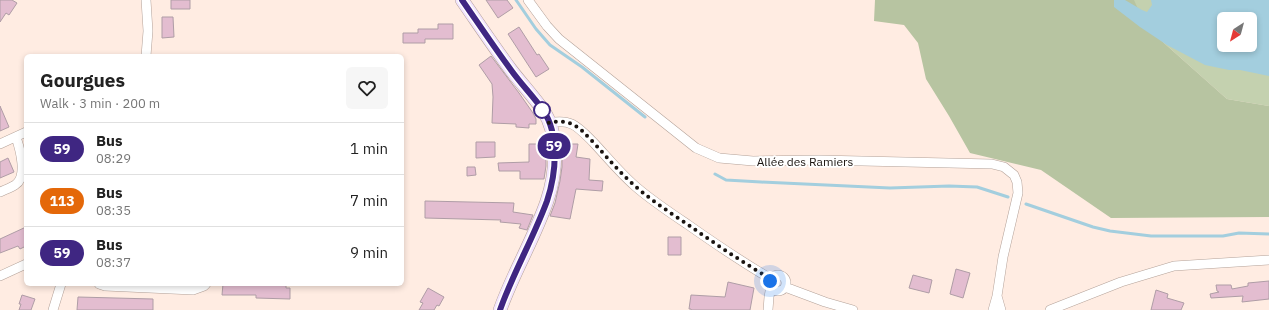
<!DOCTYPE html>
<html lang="en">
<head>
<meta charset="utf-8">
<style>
  body { margin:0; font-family:"IBM Plex Sans",sans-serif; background:#f6f6f6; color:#222; height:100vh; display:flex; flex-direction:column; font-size:15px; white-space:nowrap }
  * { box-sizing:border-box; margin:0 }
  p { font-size:13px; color:#767676 }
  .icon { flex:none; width:22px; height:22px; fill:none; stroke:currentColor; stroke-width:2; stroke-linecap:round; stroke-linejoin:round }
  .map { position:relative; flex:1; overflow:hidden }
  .details { position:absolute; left:24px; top:54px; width:380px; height:232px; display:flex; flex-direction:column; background:#fff; border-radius:6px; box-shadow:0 2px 6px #0003 }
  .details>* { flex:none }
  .badge { padding:0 8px; border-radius:13px; font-size:14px; line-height:26px }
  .needle { width:26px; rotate:216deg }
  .buttons { position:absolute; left:1217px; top:12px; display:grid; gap:8px }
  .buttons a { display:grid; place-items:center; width:40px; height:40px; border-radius:6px; background:#fff; box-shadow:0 2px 6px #0003; font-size:20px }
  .you { position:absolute; width:20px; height:20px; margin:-10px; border:3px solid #fff; border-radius:50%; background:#1a73e8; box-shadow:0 0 0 6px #1a73e833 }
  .map>.badge { position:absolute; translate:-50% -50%; box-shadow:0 0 0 2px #fff }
  .round { display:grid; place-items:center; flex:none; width:42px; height:42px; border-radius:6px; background:#f6f6f6 }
  .head { display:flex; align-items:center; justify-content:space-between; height:68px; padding:0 16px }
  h1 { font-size:19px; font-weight:700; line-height:30px }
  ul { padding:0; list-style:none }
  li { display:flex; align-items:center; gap:12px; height:52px; padding:0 16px; border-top:1px solid #e0e0e0 }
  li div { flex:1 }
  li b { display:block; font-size:15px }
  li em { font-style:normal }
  li .badge { min-width:44px; font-weight:700; text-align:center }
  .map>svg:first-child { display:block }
  .green { fill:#c4d1af; fill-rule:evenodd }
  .forest { fill:#b7c4a1 }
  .water { fill:#a3cede; fill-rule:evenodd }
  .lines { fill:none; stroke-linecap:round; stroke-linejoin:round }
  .stream { stroke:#a3cede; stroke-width:3 }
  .building { fill:#e3bdd0; stroke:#af9da6 }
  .street-casing { stroke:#b4a299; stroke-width:10 }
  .secondary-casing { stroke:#b4a299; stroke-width:14 }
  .street { stroke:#fff; stroke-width:9 }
  .secondary { stroke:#f3e6fe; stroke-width:13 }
  .line-casing { stroke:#fff; stroke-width:9 }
  .line { stroke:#3f2682; stroke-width:6 }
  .walk { stroke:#1a1410; stroke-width:4; stroke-dasharray:0 7.2 }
  .stop-dot { fill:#fff; stroke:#3f2682; stroke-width:2 }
  .labels { text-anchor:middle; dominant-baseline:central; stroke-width:3.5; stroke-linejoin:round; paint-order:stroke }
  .street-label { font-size:12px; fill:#1a1410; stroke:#fff }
</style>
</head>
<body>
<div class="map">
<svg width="1269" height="310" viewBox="0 0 1269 310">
  <rect width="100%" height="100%" fill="#ffece2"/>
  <path class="green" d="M1133,0H1269V106L1227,99L1146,27ZM1224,19H1250V45H1224Z"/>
  <path class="forest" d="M875,0H1134L1146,27L1227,99L1269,106V217L1111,218L1041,170L970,153L949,116L926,79L918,43L904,25L874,21Z"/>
  <path class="water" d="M1114,0H1125L1142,10L1147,12L1152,5L1151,0H1269V76L1240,70H1229L1205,65L1167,45L1140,27L1114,7ZM1224,19H1250V45H1224Z"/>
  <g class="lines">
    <path class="stream" d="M516,0L536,29L550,45L582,67L645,117
      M715,174L726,180L761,182L890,188L949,186L977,187L1008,197
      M1026,204L1093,227L1110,231L1151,236H1223L1239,233L1269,234"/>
  </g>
  <path class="building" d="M0,0H12L17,3L9,15L6,13L0,22Z
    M171,0H190V9H171Z
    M486,0H507L513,8L498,18Z
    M162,17H173L174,37L162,38Z
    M438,24H453V39H425V43H403V33H418V29H438Z
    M519,27L537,55L539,54L549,69L536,77L508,34Z
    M491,56L519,93L533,113L536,119V124H529V128L516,127V124L492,123L493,97L492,84L479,65Z
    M0,106L9,127L0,131Z
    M476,142H495V157L476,158Z
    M529,144H546V166L544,179H520V171H499L498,163L529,162Z
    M562,144H578L576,157L590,159L589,180L603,181L602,191L576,189L570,219L550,216L555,203L560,181L562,167Z
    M8,158L14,172L0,178V162Z
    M467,167H475L476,175L467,176Z
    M425,201L514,203L513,212L533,215L527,230L519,228L521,224L500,222L501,220L425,218Z
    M26,227V246L20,249L18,246L0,253V239Z
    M668,237H681V255H668Z
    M956,269L970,273L963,298L950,294Z
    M913,275L932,280L929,293L909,288Z
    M1269,281V299L1242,302L1243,296L1211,298L1210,294L1219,292L1217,291L1216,285H1231L1232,289L1248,286V283Z
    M728,282L754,288L750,310H691V309H689L691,295L725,297Z
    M223,284H286V288H290V299L256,298V295H222Z
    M428,288L444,297L439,306L437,305L434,310H419L423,303L420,302Z
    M1156,290L1168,294L1167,298L1184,303L1181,310H1151Z
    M22,295L35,299L31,310H19L21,304H19Z
    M78,297L153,299V310H77Z"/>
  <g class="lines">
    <defs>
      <path id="street" d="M146,0L148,31L146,56
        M528,0L547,26L559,39L696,148L719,158L753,161L819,160L992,164L1004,167L1014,175L1017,182L1018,193L1003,257L997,296L993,310
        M549,123C571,118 578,127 593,142C607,157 620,173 635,186C651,200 669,212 687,224C714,243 742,262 771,279
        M0,144L26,132
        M0,192C5,190 10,188 15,185C28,177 20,149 16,137
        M770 283a8 8 0 1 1 16 0a8 8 0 1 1-16 0Z
        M0,276L26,264
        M99,284L105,286L193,290L204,286L206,284
        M785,287L825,302L853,310
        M997,296L1001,310
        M53,310L61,284
        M768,310L769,297L771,286
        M1050,310L1121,282L1174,266L1269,260"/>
      <path id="secondary" d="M462,0C478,23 494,47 511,70C521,83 533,96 543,110C560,135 556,174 547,201C534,239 513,273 500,310"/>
    </defs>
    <use href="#street" class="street-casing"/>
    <use href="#secondary" class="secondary-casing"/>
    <use href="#street" class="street"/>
    <use href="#secondary" class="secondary"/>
  </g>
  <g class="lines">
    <defs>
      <path id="line" d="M462,0C478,23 494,47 511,70C521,84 533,96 543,110C560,135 556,174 547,201C533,239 513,273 500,310"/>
    </defs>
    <use href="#line" class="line-casing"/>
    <use href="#line" class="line"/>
    <path class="walk" d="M542,110L549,123C571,118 579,127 593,142C607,157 620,173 635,186C651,200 669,212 687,224C714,243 742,262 771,279L770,281"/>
  </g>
  <circle class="stop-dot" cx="542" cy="110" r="8"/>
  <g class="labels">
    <g class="street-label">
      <text x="805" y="161">Allée des Ramiers</text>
    </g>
  </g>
</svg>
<div class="buttons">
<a><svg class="needle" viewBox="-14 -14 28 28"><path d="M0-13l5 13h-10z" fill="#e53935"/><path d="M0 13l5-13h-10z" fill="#767676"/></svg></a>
</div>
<div class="you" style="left:770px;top:281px"></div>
<b class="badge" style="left:554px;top:146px;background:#3f2682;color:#fff">59</b>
<section class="details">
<div class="head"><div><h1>Gourgues</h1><p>Walk · 3 min · 200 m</p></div><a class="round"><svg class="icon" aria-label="heart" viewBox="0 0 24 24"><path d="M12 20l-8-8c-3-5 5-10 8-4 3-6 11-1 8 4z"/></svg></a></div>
<ul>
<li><span class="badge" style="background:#3f2682;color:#fff">59</span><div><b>Bus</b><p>08:29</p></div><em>1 min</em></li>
<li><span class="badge" style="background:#e46809;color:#fff">113</span><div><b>Bus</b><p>08:35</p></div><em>7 min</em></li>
<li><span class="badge" style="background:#3f2682;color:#fff">59</span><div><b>Bus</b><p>08:37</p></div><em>9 min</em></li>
</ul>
</section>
</div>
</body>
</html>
